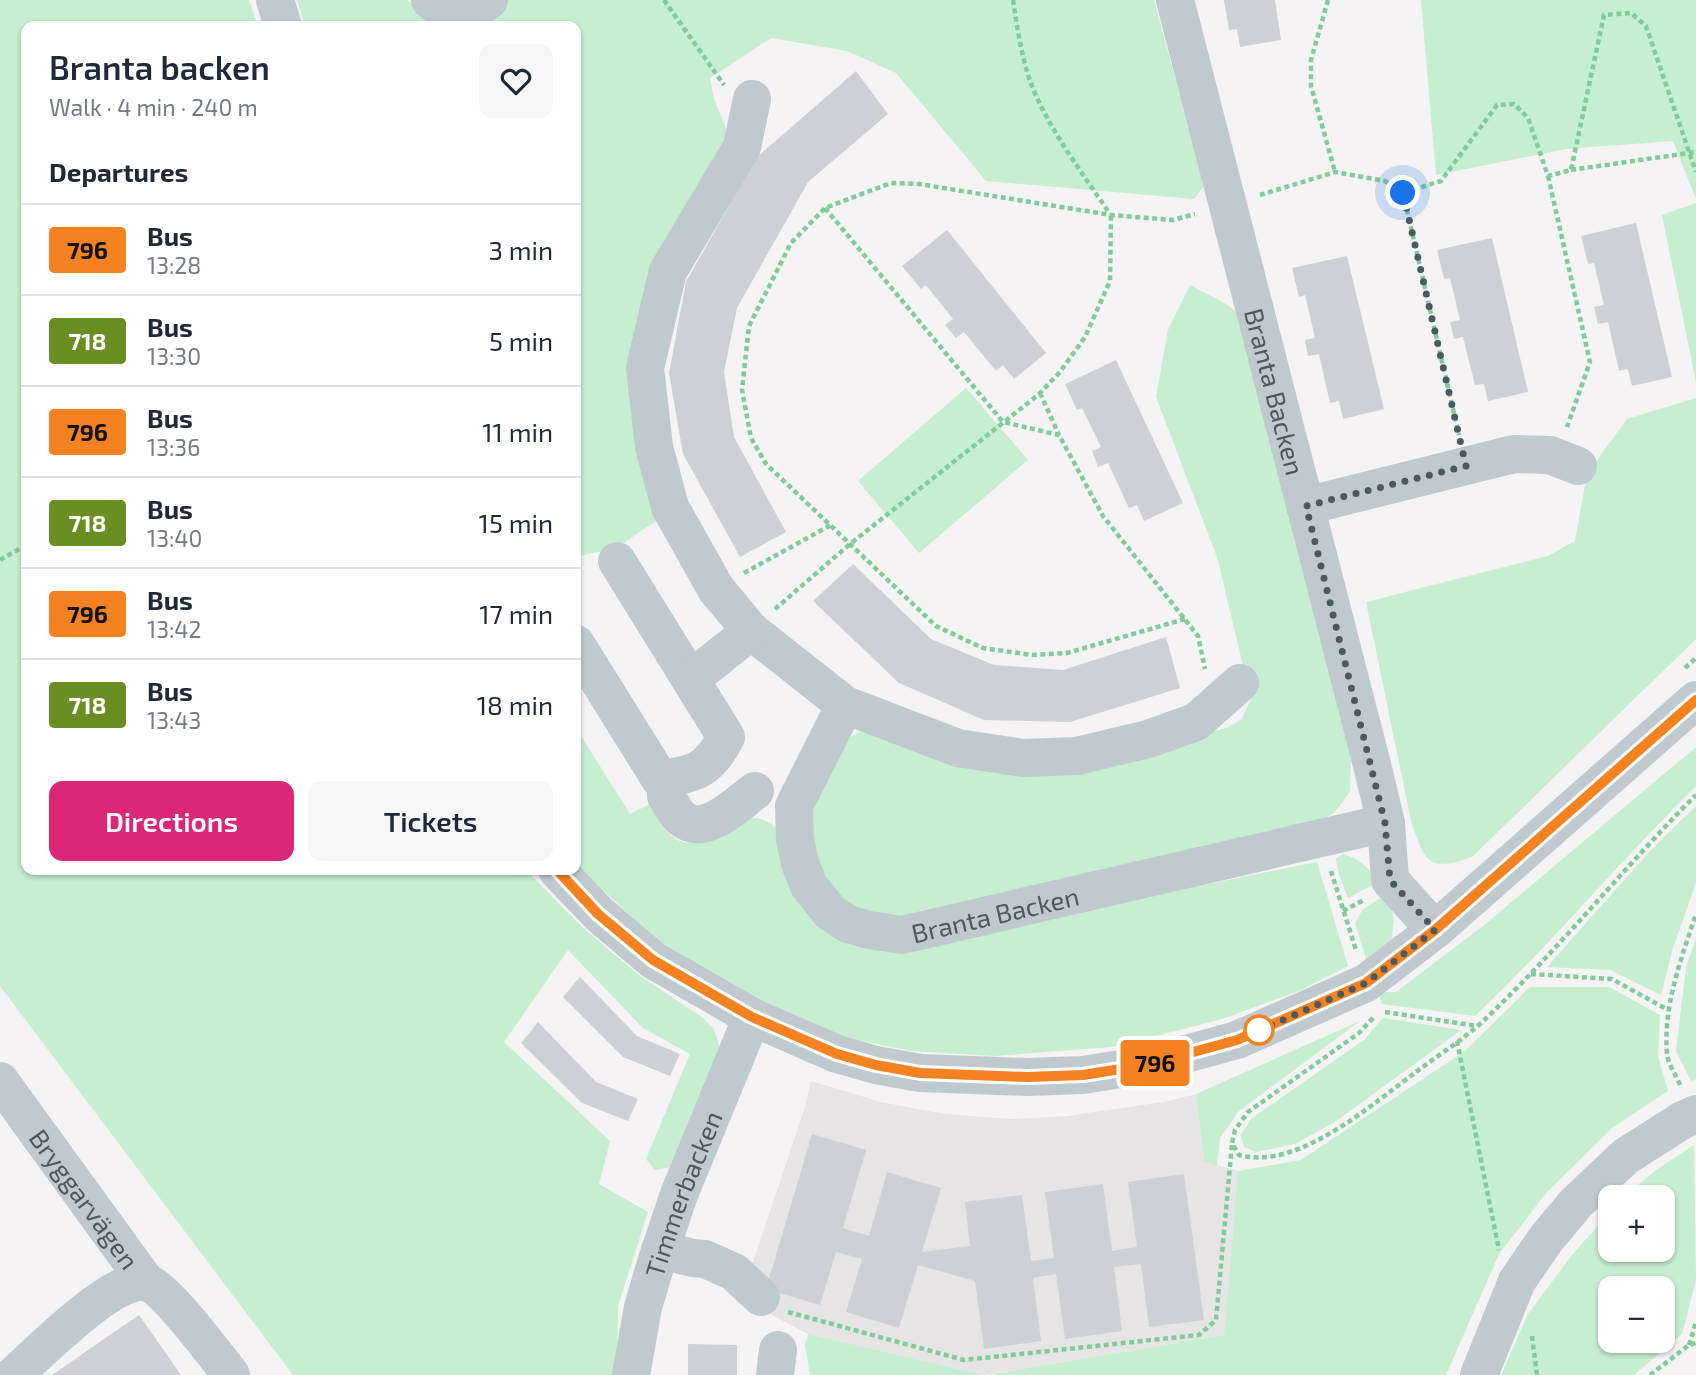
<!DOCTYPE html>
<html lang="en">
<head>
<meta charset="utf-8">
<style>
  body { margin:0; font-family:"Exo 2",sans-serif; background:#f6f6f7; color:#1f2937; height:100vh; display:flex; flex-direction:column; font-size:26px; white-space:nowrap }
  * { box-sizing:border-box; margin:0 }
  p { font-size:23px; color:#747a83 }
  .icon { flex:none; width:38px; height:38px; fill:none; stroke:currentColor; stroke-width:2; stroke-linecap:round; stroke-linejoin:round }
  .map { position:relative; flex:1; overflow:hidden }
  .details { position:absolute; left:21px; top:21px; width:560px; height:854px; display:flex; flex-direction:column; background:#fff; border-radius:14px; box-shadow:0 2px 5px #0004 }
  .details>* { flex:none }
  .badge { padding:0 14px; border-radius:5px; font-size:24px; line-height:46px }
  .controls { position:absolute; left:1598px; top:1185px; display:grid; gap:14px }
  .controls a { display:grid; place-items:center; width:77px; height:77px; border-radius:14px; background:#fff; box-shadow:0 2px 5px #0004; font-size:35px }
  .you { position:absolute; width:35px; height:35px; margin:-18px; border:5px solid #fff; border-radius:50%; background:#1a73e8; box-shadow:0 0 0 10px #1a73e833 }
  .map>.badge { position:absolute; translate:-50% -50%; box-shadow:0 0 0 4px #fff }
  h2 { padding:0 28px; font-size:26px; line-height:63px }
  .round { display:grid; place-items:center; flex:none; width:74px; height:74px; border-radius:14px; background:#f6f6f7 }
  .head { display:flex; align-items:center; justify-content:space-between; height:119px; padding:0 28px }
  h1 { font-size:33px; font-weight:600; line-height:52px }
  .primary-button { display:flex; gap:14px; margin-top:auto; padding:14px 28px }
  .primary-button a { flex:1; height:80px; border-radius:14px; background:#db2777; color:#fff; font-size:28px; font-weight:600; line-height:80px; text-align:center }
  .primary-button a+a { background:#f6f6f7; color:#1f2937 }
  ul { padding:0; list-style:none }
  li { display:flex; align-items:center; gap:21px; height:91px; padding:0 28px; border-top:2px solid #e0e1e3 }
  li div { flex:1 }
  li b { display:block; font-size:26px }
  li em { font-style:normal }
  li .badge { min-width:77px; font-weight:700; text-align:center }
  .map>svg:first-child { display:block }
  .education { fill:#e6e4e5 }
  .green { fill:#c6eed0; fill-rule:evenodd }
  .building { fill:#cdd1d5 }
  .lines { fill:none; stroke-linecap:round; stroke-linejoin:round }
  .path { stroke:#7fcb9c; stroke-width:4.5; stroke-dasharray:5 3.5; stroke-linecap:butt }
  .minor { stroke:#bfc9ce; stroke-width:38 }
  .minor-bridge { stroke:#bfc9ce; stroke-width:38 }
  .line-casing { stroke:#fff; stroke-width:16 }
  .line { stroke:#f58220; stroke-width:10 }
  .walk { stroke:#4b5960; stroke-width:7; stroke-dasharray:0 12.6 }
  .stop-dot { fill:#fff; stroke:#f58220; stroke-width:3.5 }
  .labels { text-anchor:middle; dominant-baseline:central; stroke-width:6; stroke-linejoin:round; paint-order:stroke }
  .street-label { font-size:26px; fill:#4b5960; stroke:#fff }
</style>
</head>
<body>
<div class="map">
<svg width="1696" height="1375" viewBox="0 0 1696 1375">
  <rect width="100%" height="100%" fill="#f5f3f3"/>
  <path class="education" d="M811,1081L881,1102L944,1114L1013,1119L1067,1116L1163,1102L1196,1094L1204,1161L1238,1171L1224,1335L984,1375L808,1334L745,1301L753,1262L805,1107Z"/>
  <path class="green" d="M0,0H249L258,26H26V870H526L583,928L640,976L702,1017L714,1029L721,1052L670,1167L655,1170L646,1159L690,1054L643,1028L568,950L504,1042L610,1141L599,1184L648,1212L618,1306L617,1375H293L0,986Z
    M297,0H407L429,19L454,26H305Z
    M503,0H1154L1204,186L1194,199L986,181L896,73L847,51L771,38L710,78L714,99L732,143L631,407L638,461L658,521C642,528 627,543 614,548C601,553 588,552 576,558V26H477Z
    M1421,0H1696V199L1673,141L1566,149L1436,175Z
    M1696,203V382L1662,215Z
    M1190,285L1226,304L1245,318L1351,757L1350,792L1334,813L1305,829L898,918L866,913L840,901L817,869L810,803L849,738L862,731L1070,770L1226,728L1242,719L1251,699L1217,557L1156,397L1168,330Z
    M966,388L1028,460L919,553L858,481Z
    M1696,398V639L1472,857C1427,873 1425,861 1411,821L1366,602L1548,556L1575,541L1587,474L1627,419Z
    M576,728L630,814L650,804C657,817 665,835 680,841C705,851 734,802 770,823C789,834 786,869 792,887C798,904 807,915 819,927L1104,905L1317,862L1348,966L1301,990L1222,1019L1112,1047L994,1056L912,1051L825,1034L734,988L656,939L576,865Z
    M1696,747V786C1620,861 1552,943 1475,1016L1382,1004L1378,992H1396L1483,926Z
    M1696,806V883L1673,948L1661,995L1610,970L1547,967L1651,850Z
    M1343,854C1360,859 1369,868 1378,882L1348,898L1339,875L1336,859Z
    M1387,894L1394,918L1391,948L1369,969L1355,923L1363,909Z
    M1696,939V1079L1691,1081L1676,1051L1686,967Z
    M1530,987H1609L1660,1015L1658,1056L1668,1091L1612,1128L1547,1192L1499,1254L1446,1375H987L1224,1335L1238,1171L1301,1160L1465,1051Z
    M1383,1018L1461,1030L1335,1122L1295,1144L1256,1152L1244,1147L1241,1135L1252,1118L1364,1040Z
    M1360,1021L1239,1111L1220,1138L1217,1166L1204,1161L1196,1094Z
    M1694,1145L1696,1280L1682,1334L1634,1375H1501L1528,1314L1572,1255L1610,1212V1250H1662V1197H1624L1656,1170ZM1610,1288H1662V1340H1610Z
    M808,1334L984,1375H810L805,1345Z"/>
  <path class="building" d="M1224,0H1275L1281,40L1240,47L1237,29L1229,30Z
    M856,71L888,114L808,182L737,308L724,372L734,437L786,532L740,557L683,454L669,373L686,282L756,158Z
    M1636,223L1672,377L1632,386L1628,369L1619,371L1608,322L1598,324L1594,307L1604,305L1594,263L1588,264L1581,236Z
    M947,230L1046,353L1014,379L1003,365L996,371L964,332L956,338L945,325L953,319L926,285L921,289L902,266Z
    M1492,238L1528,392L1488,401L1484,384L1475,385L1463,337L1454,339L1450,322L1460,320L1450,278L1444,279L1437,250Z
    M1347,256L1384,409L1343,419L1339,401L1330,403L1319,354L1308,356L1305,340L1315,338L1305,295L1299,297L1292,268Z
    M1116,360L1183,503L1144,521L1137,505L1129,508L1108,463L1098,467L1092,451L1101,447L1082,408L1077,410L1065,384Z
    M853,564L931,639L994,665L1063,670L1166,637L1180,688L1070,722L984,720L899,683L813,601Z
    M580,977L637,1036L680,1054L670,1076L623,1057L563,997Z
    M538,1022L596,1082L638,1099L628,1121L582,1103L521,1043Z
    M812,1134L866,1150L843,1228L869,1236L887,1172L941,1188L922,1252L970,1246L965,1202L1022,1195L1031,1261L1054,1258L1045,1192L1103,1184L1112,1251L1137,1247L1128,1182L1184,1174L1204,1320L1149,1327L1141,1264L1114,1267L1122,1331L1065,1339L1056,1274L1033,1278L1041,1341L984,1349L975,1281L918,1265L899,1328L846,1312L862,1259L836,1252L820,1305L766,1289Z
    M139,1315L181,1375H52Z
    M688,1344L737,1345V1375H688Z"/>
  <g class="lines">
    <path class="path" d="M664,0L724,85
      M1013,0C1018,33 1023,69 1038,100C1057,140 1085,177 1110,214
      M1328,0L1311,60V86L1335,172
      M1571,170L1696,152
      M1548,176L1590,362L1567,427
      M1403,193L1459,435
      M1260,195L1335,172L1385,181L1403,193L1441,181L1497,105L1514,104L1528,118L1548,176L1571,170L1604,15L1631,13L1646,26L1696,172
      M825,208L1003,422L1059,435L1103,516L1198,636L1205,669
      M1040,393L1059,435
      M0,560L26,545
      M744,573L831,525
      M775,609L850,544L1038,395L1060,372L1085,337L1110,281L1111,215
      M1185,619L1067,653L1032,655L983,648L936,626L766,464L751,438L742,390L749,326L791,243L825,208L891,183L919,184L1111,215L1173,220L1195,214
      M1685,668L1696,658
      M1331,871L1356,950
      M1343,911L1364,900
      M1531,974L1612,979L1668,1010
      M1385,1012L1477,1026
      M1373,1018L1359,1033L1248,1112L1235,1130L1232,1143L1239,1155C1298,1171 1372,1104 1416,1072C1437,1056 1461,1041 1480,1024C1557,952 1622,869 1696,795
      M1457,1041L1499,1250
      M1680,1085C1676,1075 1668,1064 1667,1054C1663,1006 1681,959 1696,914
      M788,1312L964,1360L1199,1335L1216,1320L1232,1144
      M1532,1336L1537,1375
      M1689,1345L1696,1322
      M1650,1375L1689,1345L1696,1343"/>
    <g class="minor">
      <path d="M275,0L283,26"/>
      <path d="M430,0C453,20 466,19 489,0"/>
      <path id="s1" d="M1175,0L1371,761L1386,823L1390,880L1435,930"/>
      <path d="M752,99L742,147L668,271L645,368L654,447L670,507L716,589L751,631L845,705L958,748L1023,758L1077,756L1148,739L1196,722L1240,683"/>
      <path d="M1305,506L1514,454L1550,455L1578,466"/>
      <path d="M576,644L660,779C695,775 710,769 726,737L617,561"/>
      <path d="M691,679L751,631"/>
      <path id="s2" d="M845,705L794,806L795,839L800,863L809,886L830,912L848,924L869,930L902,935L1386,823"/>
      <path d="M666,796C670,802 674,810 678,815C701,841 736,805 755,791"/>
      <path d="M557,870L599,914L653,960L752,1017L837,1054L876,1065L920,1073L1027,1077L1083,1075L1146,1065L1237,1040L1366,983L1435,930L1696,700"/>
      <path id="s3" d="M0,1081L146,1282"/>
      <path d="M660,1250L693,1258L705,1259L734,1272L761,1297"/>
      <path d="M14,1375C37,1355 118,1271 148,1283C167,1290 216,1356 231,1375"/>
      <path id="s4" d="M631,1375L643,1307L657,1260L678,1197L752,1017"/>
      <path d="M775,1375L778,1350"/>
      <path d="M1479,1375L1517,1281L1546,1239L1576,1203L1626,1156L1681,1121"/>
    </g>
    <path class="minor-bridge" d="M1681,1121L1696,1114"/>
  </g>
  <g class="lines">
    <defs>
      <path id="line" d="M557,870L598,914L653,960L752,1017L837,1054L876,1065L920,1073L1027,1077L1083,1075L1146,1065L1237,1040L1366,983L1435,930L1696,700"/>
    </defs>
    <use href="#line" class="line-casing"/>
    <use href="#line" class="line"/>
    <path class="walk" d="M1259,1030L1254,1033L1366,983L1435,930L1390,880L1385,823L1306,506L1466,466L1403,193"/>
  </g>
  <circle class="stop-dot" cx="1259" cy="1030" r="14"/>
  <g class="labels">
    <g class="street-label">
      <text stroke="none"><textPath href="#s1" startOffset="404">Branta Backen</textPath></text>
      <text stroke="none"><textPath href="#s2" startOffset="401">Branta Backen</textPath></text>
      <text stroke="none"><textPath href="#s4" startOffset="189">Timmerbacken</textPath></text>
      <text stroke="none"><textPath href="#s3" startOffset="145">Bryggarvägen</textPath></text>
    </g>
  </g>
</svg>
<div class="controls">
<a>+</a>
<a>−</a>
</div>
<div class="you" style="left:1403px;top:193px"></div>
<b class="badge" style="left:1155px;top:1063px;background:#f58220;color:#111">796</b>
<section class="details">
<div class="head"><div><h1>Branta backen</h1><p>Walk · 4 min · 240 m</p></div><a class="round"><svg class="icon" aria-label="heart" viewBox="0 0 24 24"><path d="M12 20l-8-8c-3-5 5-10 8-4 3-6 11-1 8 4z"/></svg></a></div>
<h2>Departures</h2>
<ul>
<li><span class="badge" style="background:#f58220;color:#111">796</span><div><b>Bus</b><p>13:28</p></div><em>3 min</em></li>
<li><span class="badge" style="background:#6b8e23;color:#fff">718</span><div><b>Bus</b><p>13:30</p></div><em>5 min</em></li>
<li><span class="badge" style="background:#f58220;color:#111">796</span><div><b>Bus</b><p>13:36</p></div><em>11 min</em></li>
<li><span class="badge" style="background:#6b8e23;color:#fff">718</span><div><b>Bus</b><p>13:40</p></div><em>15 min</em></li>
<li><span class="badge" style="background:#f58220;color:#111">796</span><div><b>Bus</b><p>13:42</p></div><em>17 min</em></li>
<li><span class="badge" style="background:#6b8e23;color:#fff">718</span><div><b>Bus</b><p>13:43</p></div><em>18 min</em></li>
</ul>
<div class="primary-button"><a>Directions</a><a>Tickets</a></div>
</section>
</div>
</body>
</html>
